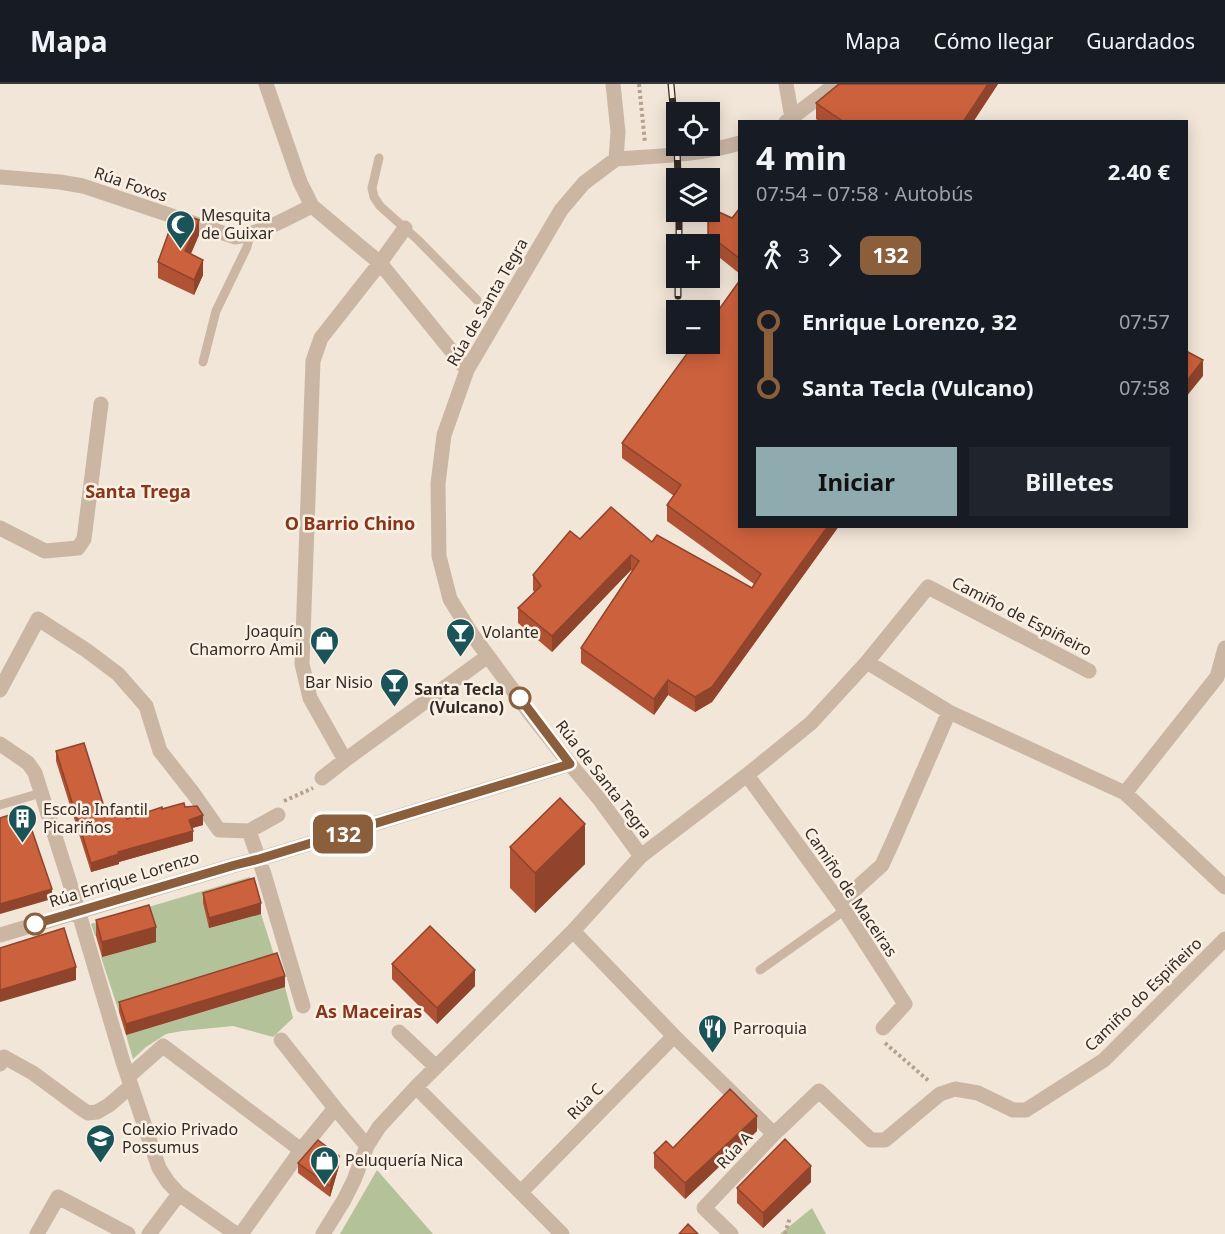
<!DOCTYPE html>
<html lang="es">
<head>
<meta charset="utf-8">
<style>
  body { margin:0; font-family:"Noto Sans",sans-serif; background:#20242c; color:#f1f3f6; height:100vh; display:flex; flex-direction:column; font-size:22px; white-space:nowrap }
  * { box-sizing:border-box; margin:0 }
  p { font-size:20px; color:#9ea1a6 }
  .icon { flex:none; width:33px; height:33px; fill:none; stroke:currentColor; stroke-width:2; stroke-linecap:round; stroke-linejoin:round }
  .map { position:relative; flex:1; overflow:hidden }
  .details { position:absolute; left:738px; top:36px; width:450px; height:408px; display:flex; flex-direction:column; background:#171b24; border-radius:0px; box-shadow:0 3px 15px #0003 }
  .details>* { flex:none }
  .badge { padding:0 12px; border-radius:9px; font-size:21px; line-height:39px }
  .controls { position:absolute; left:666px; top:18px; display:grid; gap:12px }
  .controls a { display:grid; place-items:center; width:54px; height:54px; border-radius:0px; background:#171b24; box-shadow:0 3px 15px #0003; font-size:30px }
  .map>.badge { position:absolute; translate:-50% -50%; box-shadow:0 0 0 3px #fff }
  .legs { display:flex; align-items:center; gap:9px; height:66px; padding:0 18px; font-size:20px }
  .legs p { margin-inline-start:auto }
  .overview { display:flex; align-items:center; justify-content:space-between; height:102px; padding:0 18px }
  h1 { font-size:33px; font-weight:700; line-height:45px }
  .cta { display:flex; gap:12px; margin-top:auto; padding:12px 18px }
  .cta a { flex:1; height:69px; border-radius:0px; background:#90abaf; color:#111; font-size:24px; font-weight:700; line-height:69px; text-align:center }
  .cta a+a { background:#20242c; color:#f1f3f6 }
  ul { padding:0 18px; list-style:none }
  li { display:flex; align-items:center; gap:21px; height:66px; font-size:22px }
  li i { display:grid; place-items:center; width:9px; height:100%; margin:0 8px; background:currentColor }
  li i::after { content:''; width:15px; height:15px; margin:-8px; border:4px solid; border-radius:50%; background:#171b24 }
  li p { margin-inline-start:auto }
  li:first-child i { background:linear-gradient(#0000 50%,currentColor 0) }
  li:last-child i { background:linear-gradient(currentColor 50%,#0000 0) }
  header { display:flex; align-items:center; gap:36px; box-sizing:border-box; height:84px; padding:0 30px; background:#171b24; border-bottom:2px solid #363941 }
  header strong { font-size:28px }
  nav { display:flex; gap:33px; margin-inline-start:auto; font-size:21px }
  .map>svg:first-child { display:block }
  .green { fill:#b3c298 }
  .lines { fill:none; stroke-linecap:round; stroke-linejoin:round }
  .path { stroke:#b6a08e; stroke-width:4; stroke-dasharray:3 3; stroke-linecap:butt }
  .lane { stroke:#cbb6a4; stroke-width:9 }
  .street { stroke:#cbb6a4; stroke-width:15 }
  .rail-casing { stroke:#352b26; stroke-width:7 }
  .rail { stroke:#faf0e4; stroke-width:4.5; stroke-dasharray:14; stroke-linecap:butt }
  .wall { fill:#af5334 }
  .shaded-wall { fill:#8f442b }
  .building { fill:#cc613d; stroke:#8f442b; stroke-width:1.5 }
  .line-1-casing { stroke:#fff; stroke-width:14 }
  .line-1 { stroke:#8b5e3c; stroke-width:9 }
  .stop-1-dot { fill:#fff; stroke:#8b5e3c; stroke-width:3 }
  .labels { text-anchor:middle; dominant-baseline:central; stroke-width:5; stroke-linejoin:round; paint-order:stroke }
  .street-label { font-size:16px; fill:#352b26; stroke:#faf0e4 }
  .poi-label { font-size:16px; fill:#352b26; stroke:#faf0e4; text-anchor:start }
  .stop-label { font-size:16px; font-weight:bold; fill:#352b26; stroke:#faf0e4; text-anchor:end }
  .neighbourhood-label { font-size:18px; font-weight:bold; fill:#88361b; stroke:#faf0e4 }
</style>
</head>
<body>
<header>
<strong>Mapa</strong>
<nav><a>Mapa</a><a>Cómo llegar</a><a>Guardados</a></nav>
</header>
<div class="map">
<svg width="1225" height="1150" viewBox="0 0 1225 1150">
  <rect width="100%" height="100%" fill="#f2e6d8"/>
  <path class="green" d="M250,793L254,805L209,844L261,830L277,880L119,928L101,873L155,858L149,836L95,852L91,840Z
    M285,903L293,934L273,953L233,942L182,947L166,950L146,963L133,975L126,951Z
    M377,1086L433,1150H340Z
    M812,1124L826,1150H780Z"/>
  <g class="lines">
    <path class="path" d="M639,0L645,59
      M284,717L313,704
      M885,959L930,998
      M785,1150L790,1133"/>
    <path class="lane" d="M379,74L372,104L374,113L380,122L418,156L477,216
      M203,278L216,227L247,163L250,151
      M0,721L41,709
      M760,886L845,826"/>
    <path class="street" d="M266,0L300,98L312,122L344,149L380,179L467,286
      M613,0L618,48L616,75
      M786,0L792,34
      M786,38L836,0
      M616,75L584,99L561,126L467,286L444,351L438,400L439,472L450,515L471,549L532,632L570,680L600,716L641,772
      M616,75C658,72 699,71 740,59
      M0,93L60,98L83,102L235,153C263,149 287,134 312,122
      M0,444L45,467L78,464L84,455L101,320
      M867,578L928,503L1089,587
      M0,606L38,535L86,566L118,590L146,622L160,667L193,709L219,746L249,747L264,790L303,922
      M0,660L28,679L35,689L72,806L123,978L159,1084L168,1098L179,1110L236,1150
      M345,676L310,614L302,580L313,277L321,254L380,179L405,144
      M747,691L840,819L905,920L883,944
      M322,694L345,676L488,572
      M1125,709L1217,593L1225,564
      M249,747L278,731
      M840,819L882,781L893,757L949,628
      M573,847L674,952L774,1050
      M0,851L235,781L259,775L570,680
      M399,948L436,983
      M281,956L335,1024L367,1062
      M0,980L4,973L33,989L79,1023L88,1029L97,1028L109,1021L131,1002
      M128,993L163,962L301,1066
      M416,1003L562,1150
      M521,1108L674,952
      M37,1150L58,1113L128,1150
      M149,1150L179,1110
      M241,1150L301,1066L335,1024
      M323,1150L344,1116L354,1096L367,1062L379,1043L416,1003L573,847L641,772L747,691L811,639L867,578L949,628L1125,709L1225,803
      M731,1150L704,1124L774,1050L819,1007L871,1056H885L940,1010L955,1005L978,1009L1013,1026H1026L1104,976L1225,855"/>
    <defs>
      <path id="rail" d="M671,0L676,55
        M677,62L678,94
        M679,160V128
        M678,212V194"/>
    </defs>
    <use href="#rail" class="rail-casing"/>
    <use href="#rail" class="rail"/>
  </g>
  <path class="wall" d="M839,0H998L973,38H820L816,35V19Z
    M740,124V190L710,166V160H708V128L732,134Z
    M199,151L191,170L203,191L194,211L158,194V178Z
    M622,359L839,442L712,618L695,628L668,611L654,631L581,579V564L632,487L631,486L552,568L518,539V524L534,508L533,506V491L580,455L652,458L752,504L754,500L667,437V421L674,412L622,374Z
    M56,667L106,729L127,735L162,725L203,741L192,744L193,757L119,778V780L91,788L56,677Z
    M510,763L585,780L535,829L510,804Z
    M203,809L261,830L209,844L203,819Z
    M96,836L156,858L102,873L96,852Z
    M392,880L475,902L437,940L392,895Z
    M285,903L126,951L119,928V918Z
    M757,1047L685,1115L654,1084V1069Z
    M298,1079L339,1082L330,1113L298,1089Z
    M811,1098L763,1144L737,1119V1104Z"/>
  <path class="shaded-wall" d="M988,0H998L973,38H963Z
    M199,136V151L185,182V167Z
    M203,176V191L194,211V196Z
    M1203,276V292L1186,313V298Z
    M828,442H839L712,618L695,628V613Z
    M631,471V486L552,568V552Z
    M668,596V611L654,631V615Z
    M203,731V741L189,745V736Z
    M585,740V780L535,829V789Z
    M193,747V757L119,778V780L91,788V779L118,768Z
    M52,805V815L0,830V820Z
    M261,819V830L209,844V834Z
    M156,843V858L102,873V858Z
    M76,883V896L0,918V906Z
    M475,886V902L437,940V924Z
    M285,892V903L126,951V940Z
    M757,1032V1047L685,1115V1099Z
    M339,1072V1082L330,1113V1102Z
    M811,1082V1098L763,1144V1129Z"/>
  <path class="building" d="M839,0H988L963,38H844L816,19Z
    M710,124L732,134L740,124V175L708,150V128H710Z
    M176,128L199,136L185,167L203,176L194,196L158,178Z
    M740,196V442H828L712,603L695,613L668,596L654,615L581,564L639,477L631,471L552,552L518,524L541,502L533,491L570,447L580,455L611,423L652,458L657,451L752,504L761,490L667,421L681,401L622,359L694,260H710V238Z
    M1186,267L1203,276L1186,298Z
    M84,659L106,729L123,724L127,735L162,723V725L184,719L185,723L197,722L203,731L189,736L193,747L118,768L119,770L91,779L56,667Z
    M560,714L585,740L535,789L510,763Z
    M25,726L52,805L0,820V734Z
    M254,794L261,819L209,834L203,809Z
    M149,821L156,843L102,858L96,836Z
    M430,842L475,886L437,924L392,880Z
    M64,844L76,883L0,906V864Z
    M277,869L285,892L126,940L119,918Z
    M730,1005L757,1032L685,1099L654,1069L666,1057L673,1064Z
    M785,1055L811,1082L763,1129L737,1104Z
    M318,1056L339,1072L330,1102L298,1079Z
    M688,1140L698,1150H679Z"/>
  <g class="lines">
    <defs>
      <path id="line-1" d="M35,840L235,781L259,775L570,680L520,614"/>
    </defs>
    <use href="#line-1" class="line-1-casing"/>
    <use href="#line-1" class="line-1"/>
  </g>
  <defs>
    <symbol id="mosque-pin" viewBox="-11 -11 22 30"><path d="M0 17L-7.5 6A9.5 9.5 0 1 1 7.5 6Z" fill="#1a5459" stroke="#faf0e4"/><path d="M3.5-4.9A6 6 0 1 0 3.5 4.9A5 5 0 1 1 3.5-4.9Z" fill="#fff"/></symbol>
    <symbol id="bar-pin" viewBox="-11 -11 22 30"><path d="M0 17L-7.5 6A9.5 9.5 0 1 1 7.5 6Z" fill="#1a5459" stroke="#faf0e4"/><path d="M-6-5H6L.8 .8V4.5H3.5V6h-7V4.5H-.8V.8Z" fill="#fff"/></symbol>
    <symbol id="shop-pin" viewBox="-11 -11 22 30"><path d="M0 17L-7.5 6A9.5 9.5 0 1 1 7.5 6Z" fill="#1a5459" stroke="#faf0e4"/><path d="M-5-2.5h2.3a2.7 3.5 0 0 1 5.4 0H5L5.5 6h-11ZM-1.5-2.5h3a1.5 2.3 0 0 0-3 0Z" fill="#fff"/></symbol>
    <symbol id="building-pin" viewBox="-11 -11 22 30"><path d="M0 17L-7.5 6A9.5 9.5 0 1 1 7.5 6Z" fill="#1a5459" stroke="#faf0e4"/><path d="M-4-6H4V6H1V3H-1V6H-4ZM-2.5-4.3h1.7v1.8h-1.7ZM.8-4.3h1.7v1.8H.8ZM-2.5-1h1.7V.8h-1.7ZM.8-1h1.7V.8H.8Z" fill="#fff"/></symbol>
    <symbol id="restaurant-pin" viewBox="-11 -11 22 30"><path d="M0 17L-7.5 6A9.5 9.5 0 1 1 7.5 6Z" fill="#1a5459" stroke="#faf0e4"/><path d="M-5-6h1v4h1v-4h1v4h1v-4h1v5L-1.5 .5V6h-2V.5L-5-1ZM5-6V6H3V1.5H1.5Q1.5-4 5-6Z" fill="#fff"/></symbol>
    <symbol id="school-pin" viewBox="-11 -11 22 30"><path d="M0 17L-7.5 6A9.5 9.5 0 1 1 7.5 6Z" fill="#1a5459" stroke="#faf0e4"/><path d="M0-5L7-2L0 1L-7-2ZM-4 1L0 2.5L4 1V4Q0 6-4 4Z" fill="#fff"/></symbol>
  </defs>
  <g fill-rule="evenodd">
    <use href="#mosque-pin" x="164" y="124" width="33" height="45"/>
    <use href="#bar-pin" x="444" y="532" width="33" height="45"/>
    <use href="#shop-pin" x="308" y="540" width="33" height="45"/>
    <use href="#bar-pin" x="378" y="582" width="33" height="45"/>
    <use href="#building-pin" x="6" y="718" width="33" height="45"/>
    <use href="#restaurant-pin" x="696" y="928" width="33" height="45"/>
    <use href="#school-pin" x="84" y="1038" width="33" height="45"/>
    <use href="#shop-pin" x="308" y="1060" width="33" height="45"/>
  </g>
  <g class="stop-1-dot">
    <circle cx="520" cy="614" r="10"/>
    <circle cx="35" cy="840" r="10"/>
  </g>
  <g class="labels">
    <g class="street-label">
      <text transform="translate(131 100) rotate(19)">Rúa Foxos</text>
      <text transform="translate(487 218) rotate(-60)">Rúa de Santa Tegra</text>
      <text transform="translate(1022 532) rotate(27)">Camiño de Espiñeiro</text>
      <text transform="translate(604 695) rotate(52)">Rúa de Santa Tegra</text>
      <text transform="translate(124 795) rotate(-17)">Rúa Enrique Lorenzo</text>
      <text transform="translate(851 808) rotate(56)">Camiño de Maceiras</text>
      <text transform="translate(1143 910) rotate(-44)">Camiño do Espiñeiro</text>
      <text transform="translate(585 1017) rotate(-45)">Rúa C</text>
      <text transform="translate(734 1066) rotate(-47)">Rúa A</text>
    </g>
    <g class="poi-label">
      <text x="201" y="131">Mesquita<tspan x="201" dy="18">de Guixar</tspan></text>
      <text x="303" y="547" text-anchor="end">Joaquín<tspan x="303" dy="18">Chamorro Amil</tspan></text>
      <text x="482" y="548">Volante</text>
      <text x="373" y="598" text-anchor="end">Bar Nisio</text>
      <text x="43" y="725">Escola Infantil<tspan x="43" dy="18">Picariños</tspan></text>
      <text x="733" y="944">Parroquia</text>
      <text x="122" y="1045">Colexio Privado<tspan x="122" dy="18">Possumus</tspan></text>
      <text x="345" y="1076">Peluquería Nica</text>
    </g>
    <g class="stop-label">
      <text x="504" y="605">Santa Tecla<tspan x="504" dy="18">(Vulcano)</tspan></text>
    </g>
    <g class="neighbourhood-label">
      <text x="138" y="407">Santa Trega</text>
      <text x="350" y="439">O Barrio Chino</text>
      <text x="369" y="927">As Maceiras</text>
    </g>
  </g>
</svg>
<div class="controls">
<a><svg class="icon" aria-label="locate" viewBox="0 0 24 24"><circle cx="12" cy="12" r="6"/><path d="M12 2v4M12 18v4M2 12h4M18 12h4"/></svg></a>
<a><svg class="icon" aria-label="layers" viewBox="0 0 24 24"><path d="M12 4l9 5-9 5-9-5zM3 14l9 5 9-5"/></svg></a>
<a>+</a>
<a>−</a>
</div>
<b class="badge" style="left:343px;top:750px;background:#8b5e3c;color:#fff">132</b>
<section class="details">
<div class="overview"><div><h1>4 min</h1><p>07:54 – 07:58 · Autobús</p></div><b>2.40 €</b></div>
<div class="legs"><svg class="icon" aria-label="walk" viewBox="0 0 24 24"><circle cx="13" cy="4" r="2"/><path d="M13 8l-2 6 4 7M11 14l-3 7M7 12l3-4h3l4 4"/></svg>3<svg class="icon" aria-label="forward" viewBox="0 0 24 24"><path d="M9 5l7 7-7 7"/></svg><b class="badge" style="background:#8b5e3c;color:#fff">132</b></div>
<ul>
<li><i style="color:#8b5e3c"></i><b>Enrique Lorenzo, 32</b><p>07:57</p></li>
<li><i style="color:#8b5e3c"></i><b>Santa Tecla (Vulcano)</b><p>07:58</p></li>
</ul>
<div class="cta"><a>Iniciar</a><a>Billetes</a></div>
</section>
</div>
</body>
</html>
